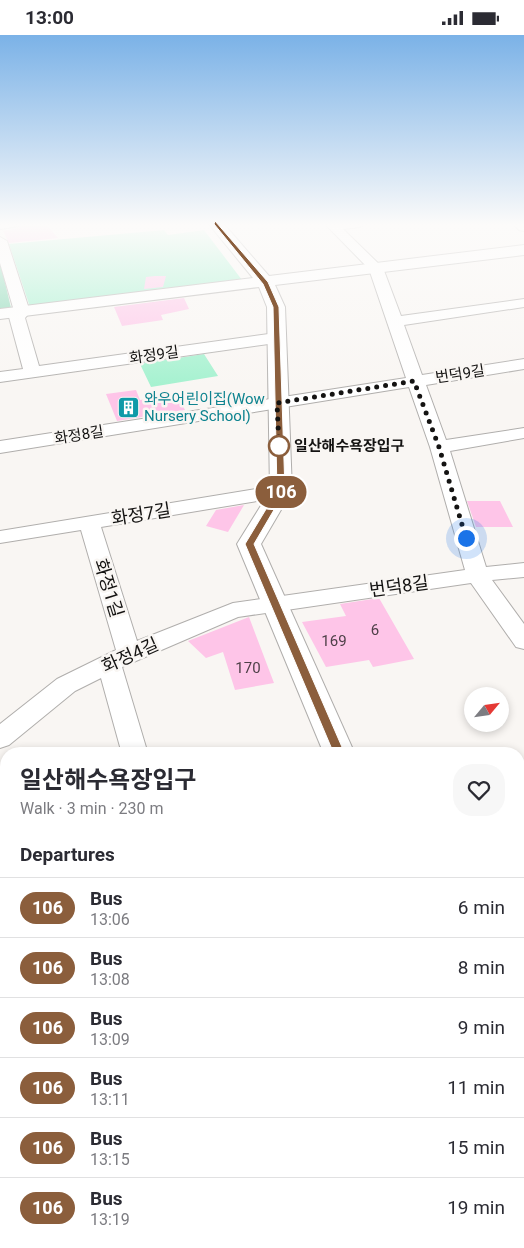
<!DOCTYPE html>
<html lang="en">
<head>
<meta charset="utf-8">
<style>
  body { margin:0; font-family:Roboto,"Noto Sans KR",sans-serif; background:#f7f7f7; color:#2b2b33; height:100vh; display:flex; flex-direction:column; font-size:19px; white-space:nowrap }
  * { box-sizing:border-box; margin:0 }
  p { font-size:16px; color:#7c7c81 }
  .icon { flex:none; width:28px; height:28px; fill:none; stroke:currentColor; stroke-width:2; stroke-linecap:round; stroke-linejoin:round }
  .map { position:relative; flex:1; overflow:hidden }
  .drawer { position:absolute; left:0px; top:712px; width:525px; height:501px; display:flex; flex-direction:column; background:#fff; border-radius:20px 20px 0 0; box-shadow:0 2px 8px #0003 }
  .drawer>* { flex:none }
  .badge { padding:0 10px; border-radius:16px; font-size:18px; line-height:32px }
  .needle { width:32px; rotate:61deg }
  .buttons { position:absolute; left:464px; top:652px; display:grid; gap:10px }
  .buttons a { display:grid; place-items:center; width:45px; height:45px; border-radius:50%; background:#fff; box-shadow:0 2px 8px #0003; font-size:25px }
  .you { position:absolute; width:25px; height:25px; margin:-12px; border:4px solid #fff; border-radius:50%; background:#1a73e8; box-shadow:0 0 0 8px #1a73e833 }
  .map>.badge { position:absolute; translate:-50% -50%; box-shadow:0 0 0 2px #fff }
  h2 { padding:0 20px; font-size:19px; line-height:45px }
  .round { display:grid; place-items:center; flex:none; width:52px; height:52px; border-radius:20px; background:#f7f7f7 }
  .head { display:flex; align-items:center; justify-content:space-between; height:85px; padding:0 20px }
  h1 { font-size:24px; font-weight:700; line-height:38px }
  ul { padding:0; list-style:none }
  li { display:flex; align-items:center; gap:15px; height:60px; padding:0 20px; border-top:1px solid #e1e1e2 }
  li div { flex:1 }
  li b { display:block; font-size:19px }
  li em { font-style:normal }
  li .badge { min-width:55px; font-weight:700; text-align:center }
  .status { display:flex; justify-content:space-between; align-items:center; height:35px; padding:0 25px; background:#fff; direction:ltr }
  .status svg { height:14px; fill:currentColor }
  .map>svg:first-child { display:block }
  .green { fill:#a2f1ce }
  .forest { fill:#81d6b1 }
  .building { fill:#fec5e8 }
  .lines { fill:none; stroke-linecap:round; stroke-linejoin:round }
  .street-casing { stroke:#b0aeac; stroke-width:2 }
  .secondary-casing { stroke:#b0aeac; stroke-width:2 }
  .street { fill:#fff; fill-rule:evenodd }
  .secondary { fill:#fff; fill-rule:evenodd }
  .line { fill:#8b5e3c; stroke:#fff }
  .walk { stroke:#141312; stroke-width:5; stroke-dasharray:0 9 }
  .stop-dot { fill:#fff; stroke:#8b5e3c; stroke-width:2.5 }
  .labels { text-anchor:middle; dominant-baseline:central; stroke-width:5; stroke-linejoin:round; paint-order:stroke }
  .far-street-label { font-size:15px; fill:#141312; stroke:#f9f6f3 }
  .far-culture-label { font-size:15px; fill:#0d838f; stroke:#f9f6f3; text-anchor:start }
  .far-stop-label { font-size:15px; font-weight:bold; fill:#141312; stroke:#f9f6f3; text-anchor:start }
  .number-label { font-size:15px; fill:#4e4048 }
  .street-label { font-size:18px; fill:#141312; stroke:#f9f6f3 }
</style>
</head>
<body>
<div class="status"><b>13:00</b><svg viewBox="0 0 49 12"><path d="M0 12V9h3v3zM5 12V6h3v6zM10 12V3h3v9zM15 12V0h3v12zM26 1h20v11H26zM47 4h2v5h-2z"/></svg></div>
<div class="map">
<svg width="524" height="1213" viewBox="0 0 524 1213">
  <rect width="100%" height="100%" fill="#f9f6f3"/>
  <path class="green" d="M164,195L168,200L204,195L242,245L30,272L9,209Z
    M204,319L218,341L151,352L140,329Z
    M524,920V981L522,982L519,975V922Z
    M45,1208H185L186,1213H45Z"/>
  <path class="forest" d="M0,226L11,273L0,274Z"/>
  <path class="building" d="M45,188L58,203L9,208L3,196L19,193L22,189Z
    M155,241H166L163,252L144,254L146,242Z
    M184,263L189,274L161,280L163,285L122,291L114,272Z
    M136,355L140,365L177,359L185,375L117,386L106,359Z
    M467,466H500L513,492H476Z
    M244,470L228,497L206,491L216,475Z
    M379,563L414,624L373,632L369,625L326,632L302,587L346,581L340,569Z
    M249,582L274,648L235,655L223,617L206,623L188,606Z"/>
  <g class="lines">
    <defs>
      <path id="street" d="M0,188H20L19,191L0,194Z
        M324,188H366L360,192L343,194L383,233L401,281L524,264V272L404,290L422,340L524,324V334L426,350L446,405L524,393V403L450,416L486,532L524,528V542L492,545L524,589V614L516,612L471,548L238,582L122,632L148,719H122L101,643L75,656L9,710L0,713V689L57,644L116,615L81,495L0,508V496L281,450L288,452L291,456L288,460L281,462L101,492L137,606L233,568L465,535L430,412L409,352L0,418V406L406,343L369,234Z
        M513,188H524V196L519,195Z
        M0,202L7,206L30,277L25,283L39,331L276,298L282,300L284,303L282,306L276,308L0,347V337L23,334L9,282L14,276L0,228Z
        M524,1084V1120L519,1122V1086Z
        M524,1190V1213H495L497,1208H519V1192Z"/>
      <path id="secondary" d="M208,188H223L269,241L524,210V220L275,250L285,272L292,456L261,509L355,719H324L237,509L270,456L267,272L259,252L0,284V274L253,243Z
        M524,799V827L519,829V801Z
        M6,937V973L0,975V939Z
        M519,1116L524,1118V1172L519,1170Z"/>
    </defs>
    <use href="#street" class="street-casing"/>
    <use href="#secondary" class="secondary-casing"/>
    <use href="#street" class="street"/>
    <use href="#secondary" class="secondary"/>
  </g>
  <linearGradient id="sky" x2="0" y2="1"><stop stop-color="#7bb2e7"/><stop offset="0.53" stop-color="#fcfbfa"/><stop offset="1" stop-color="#fcfbfa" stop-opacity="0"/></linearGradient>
  <rect width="524" height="358" fill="url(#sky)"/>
  <path class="line" d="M215,186L268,247L279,272L285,456L254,509L345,719L340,723L334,719L245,509L277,456L273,272L263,249L214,189Z"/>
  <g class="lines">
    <path class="walk" d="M279,411L277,368L414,346L439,412L466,503"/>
  </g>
  <defs>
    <symbol id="building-square" viewBox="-11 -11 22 22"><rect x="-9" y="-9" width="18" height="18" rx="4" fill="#0f9aa8" stroke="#f9f6f3"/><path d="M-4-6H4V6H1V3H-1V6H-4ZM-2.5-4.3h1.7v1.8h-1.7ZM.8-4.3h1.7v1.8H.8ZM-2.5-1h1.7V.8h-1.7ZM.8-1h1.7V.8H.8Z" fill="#fff"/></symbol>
  </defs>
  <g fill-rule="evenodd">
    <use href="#building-square" x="116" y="360" width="25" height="25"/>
  </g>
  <circle class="stop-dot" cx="279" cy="411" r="10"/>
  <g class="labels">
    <g class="far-street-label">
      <text transform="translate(154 320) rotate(-8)">화정9길</text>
      <text transform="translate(460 339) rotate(-9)">번덕9길</text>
      <text transform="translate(79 400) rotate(-9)">화정8길</text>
    </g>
    <g class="far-culture-label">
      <text x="144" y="364">와우어린이집(Wow<tspan x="144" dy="17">Nursery School)</tspan></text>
    </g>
    <g class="far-stop-label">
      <text x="294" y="411">일산해수욕장입구</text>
    </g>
    <g class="number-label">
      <text x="375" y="595">6</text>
      <text x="334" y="606">169</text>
      <text x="248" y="633">170</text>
    </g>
    <g class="street-label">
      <text transform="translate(141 479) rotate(-9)">화정7길</text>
      <text transform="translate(399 551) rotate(-8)">번덕8길</text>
      <text transform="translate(109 553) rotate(73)">화정1길</text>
      <text transform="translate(130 620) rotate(-24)">화정4길</text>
    </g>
  </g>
</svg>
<div class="buttons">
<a><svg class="needle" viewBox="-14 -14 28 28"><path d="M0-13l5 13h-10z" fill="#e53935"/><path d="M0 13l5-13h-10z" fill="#7c7c81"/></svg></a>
</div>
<div class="you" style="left:466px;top:503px"></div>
<b class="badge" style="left:281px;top:457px;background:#8b5e3c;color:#fff">106</b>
<section class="drawer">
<div class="head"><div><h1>일산해수욕장입구</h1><p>Walk · 3 min · 230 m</p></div><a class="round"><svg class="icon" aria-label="heart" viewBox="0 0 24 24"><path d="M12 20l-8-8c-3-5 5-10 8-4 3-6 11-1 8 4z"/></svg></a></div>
<h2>Departures</h2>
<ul>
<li><span class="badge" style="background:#8b5e3c;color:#fff">106</span><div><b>Bus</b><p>13:06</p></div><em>6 min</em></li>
<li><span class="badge" style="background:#8b5e3c;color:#fff">106</span><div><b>Bus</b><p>13:08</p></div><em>8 min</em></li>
<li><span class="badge" style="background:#8b5e3c;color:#fff">106</span><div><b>Bus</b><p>13:09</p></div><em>9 min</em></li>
<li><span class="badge" style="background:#8b5e3c;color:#fff">106</span><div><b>Bus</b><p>13:11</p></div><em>11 min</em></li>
<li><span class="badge" style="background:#8b5e3c;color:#fff">106</span><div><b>Bus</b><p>13:15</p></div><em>15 min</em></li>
<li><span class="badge" style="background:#8b5e3c;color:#fff">106</span><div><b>Bus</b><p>13:19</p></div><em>19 min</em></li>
</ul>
</section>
</div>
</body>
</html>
